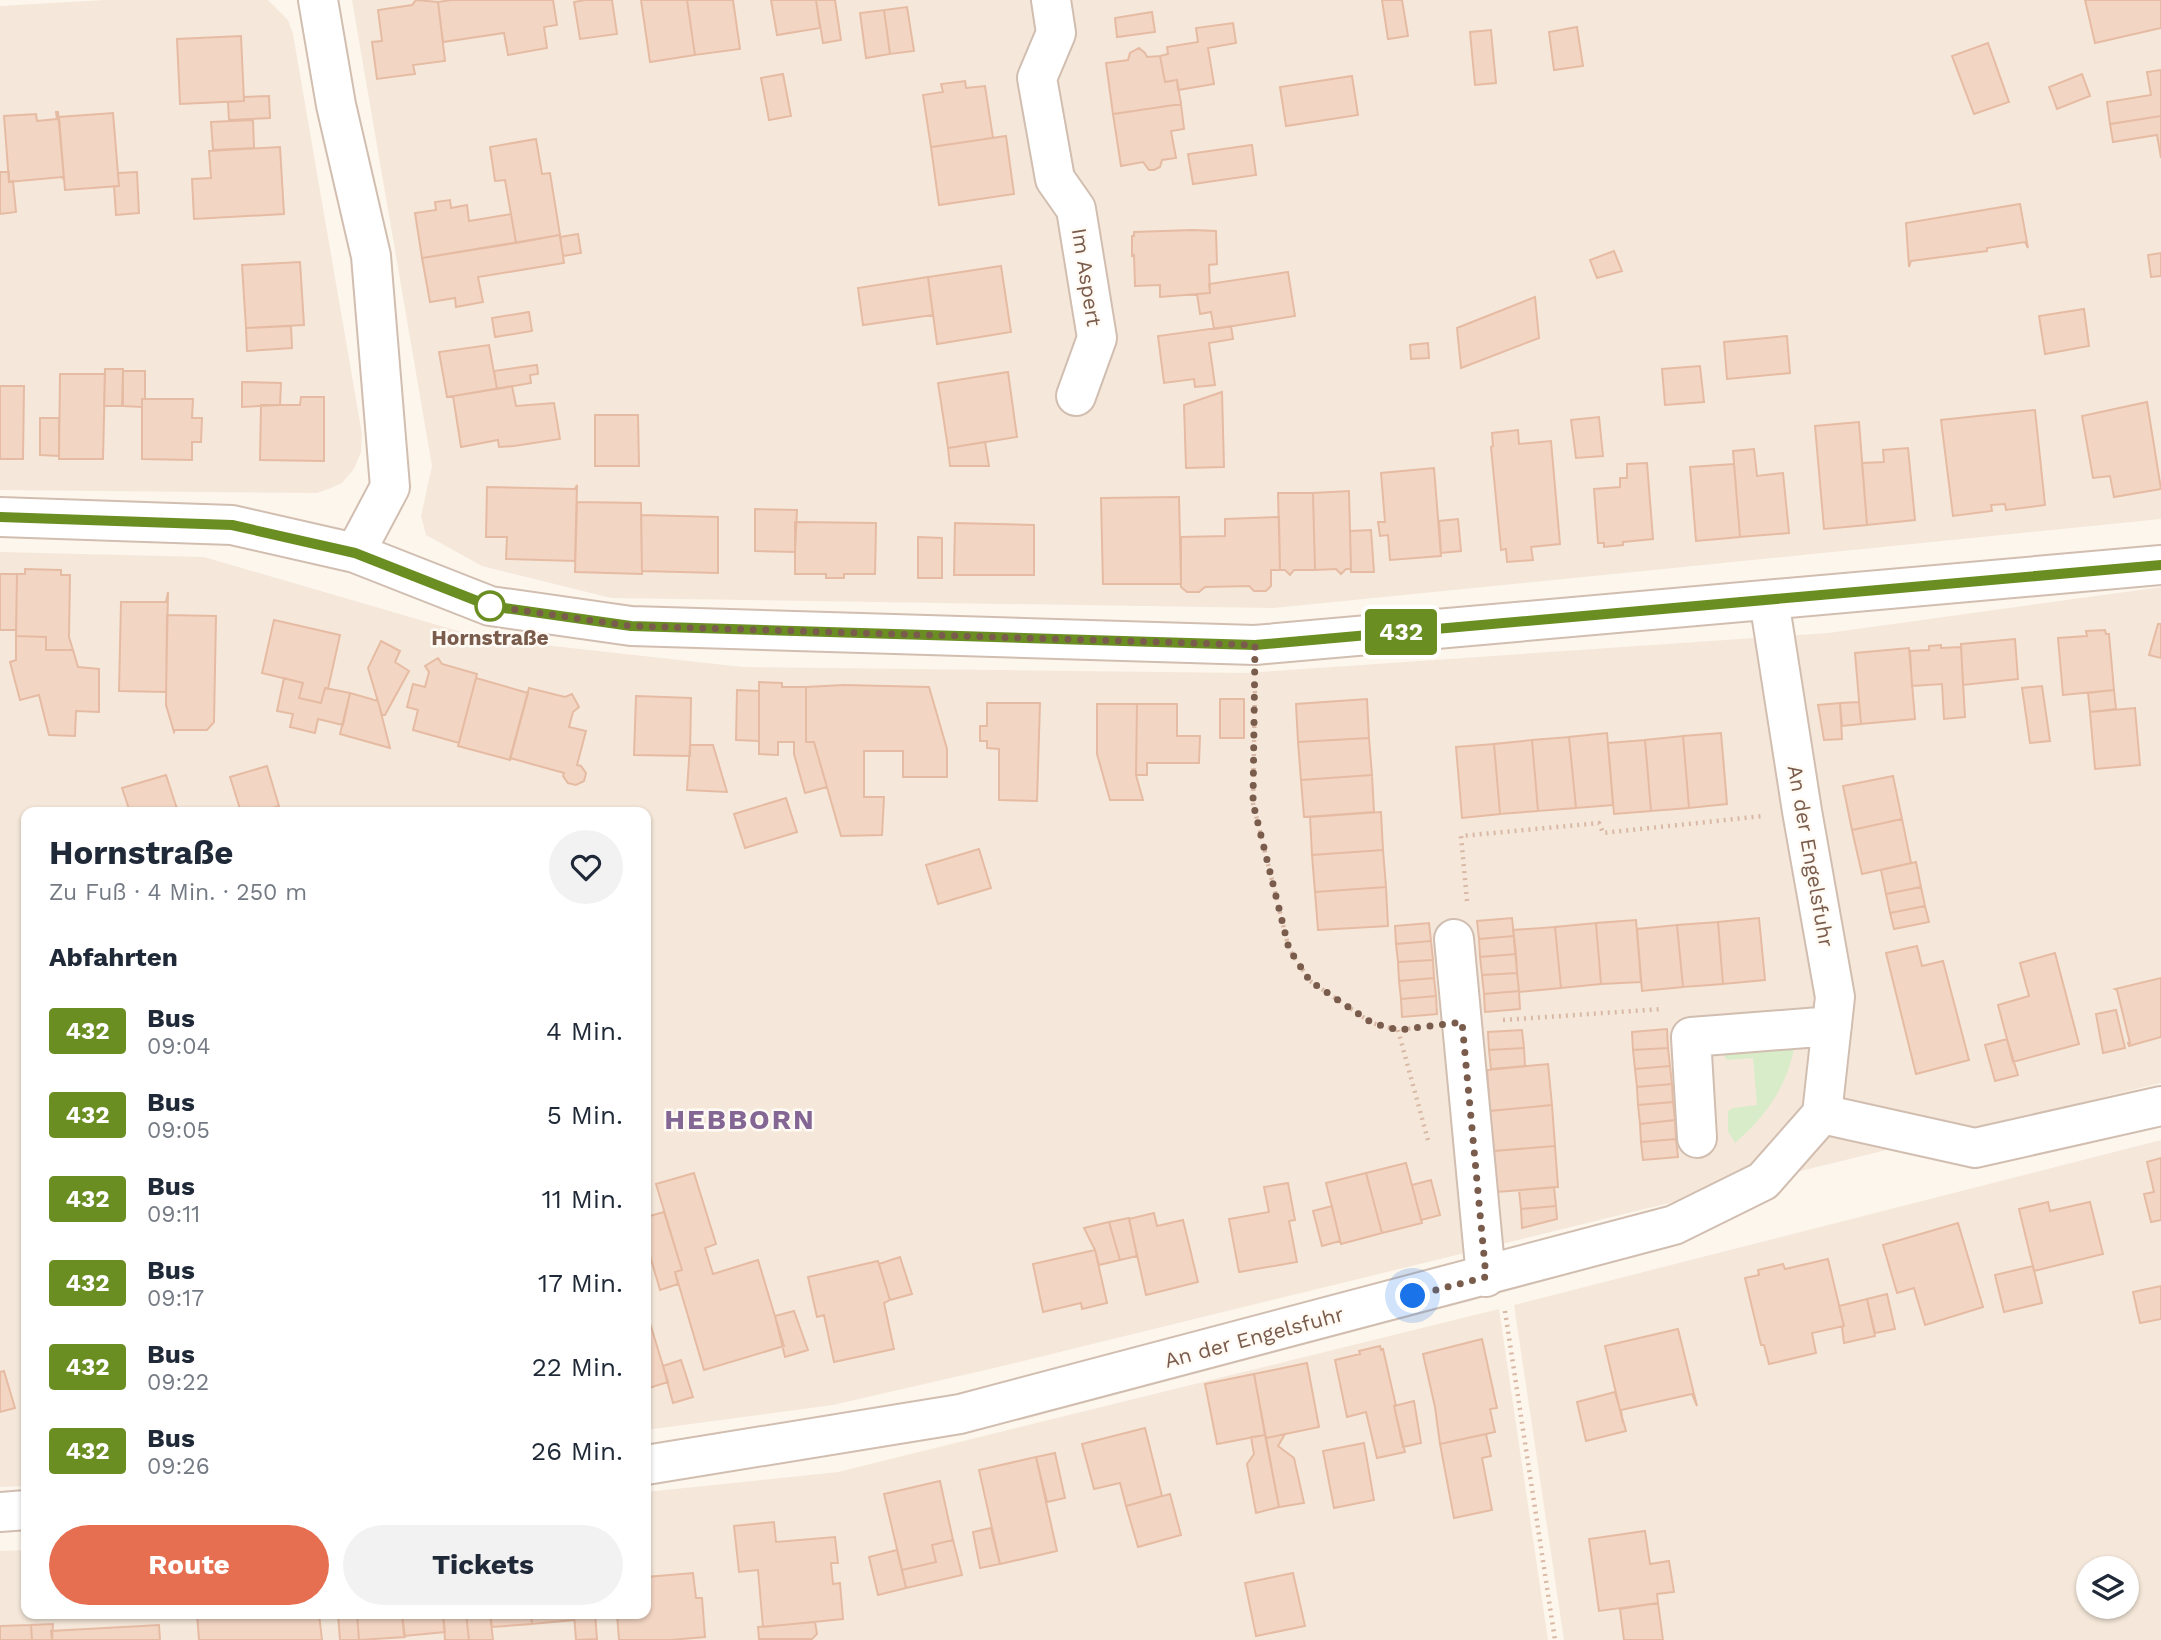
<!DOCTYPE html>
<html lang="de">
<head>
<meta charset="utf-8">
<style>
  body { margin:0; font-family:"Work Sans",sans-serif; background:#f2f2f3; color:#1f2937; height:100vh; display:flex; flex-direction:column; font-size:26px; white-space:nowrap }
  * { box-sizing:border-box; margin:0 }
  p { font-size:23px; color:#747a83 }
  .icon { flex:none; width:38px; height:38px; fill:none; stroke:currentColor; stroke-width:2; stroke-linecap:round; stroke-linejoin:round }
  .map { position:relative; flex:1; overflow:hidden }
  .side { position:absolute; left:21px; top:807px; width:630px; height:812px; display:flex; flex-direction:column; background:#fff; border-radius:14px; box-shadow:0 2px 5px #0004 }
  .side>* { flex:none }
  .badge { padding:0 14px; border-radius:5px; font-size:24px; line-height:46px }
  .buttons { position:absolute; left:2076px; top:1556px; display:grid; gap:14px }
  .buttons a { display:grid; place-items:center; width:63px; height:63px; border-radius:50%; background:#fff; box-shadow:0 2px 5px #0004; font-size:35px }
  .you { position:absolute; width:35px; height:35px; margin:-18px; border:5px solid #fff; border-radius:50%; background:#1a73e8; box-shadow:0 0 0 10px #1a73e833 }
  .map>.badge { position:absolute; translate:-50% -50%; box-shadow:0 0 0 4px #fff }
  h2 { padding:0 28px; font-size:26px; line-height:63px }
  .round { display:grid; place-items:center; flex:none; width:74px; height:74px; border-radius:37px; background:#f2f2f3 }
  .head { display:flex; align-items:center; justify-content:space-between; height:119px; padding:0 28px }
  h1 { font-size:33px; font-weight:700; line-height:52px }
  .action { display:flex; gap:14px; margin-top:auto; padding:14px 28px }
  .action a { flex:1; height:80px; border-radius:42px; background:#e76f51; color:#fff; font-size:28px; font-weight:700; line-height:80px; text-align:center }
  .action a+a { background:#f2f2f3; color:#1f2937 }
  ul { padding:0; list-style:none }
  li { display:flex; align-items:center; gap:21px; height:84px; padding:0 28px }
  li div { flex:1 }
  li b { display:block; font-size:26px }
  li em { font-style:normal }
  li .badge { min-width:77px; font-weight:700; text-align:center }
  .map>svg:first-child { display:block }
  .residential { fill:#f5e8da; fill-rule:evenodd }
  .green { fill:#d8ecc9 }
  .building { fill:#f3d5c3; stroke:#e6bba3; stroke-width:2 }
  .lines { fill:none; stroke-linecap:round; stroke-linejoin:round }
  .minor-casing { stroke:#d1beb0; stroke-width:42 }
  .path { stroke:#d9b8a5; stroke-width:4.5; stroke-dasharray:2 5; stroke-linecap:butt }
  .minor { stroke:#fff; stroke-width:38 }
  .line-casing { stroke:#fff; stroke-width:16 }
  .line { stroke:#6b8e23; stroke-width:10 }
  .walk { stroke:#7a5c4d; stroke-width:7; stroke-dasharray:0 12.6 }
  .stop-dot { fill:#fff; stroke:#6b8e23; stroke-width:3.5 }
  .labels { text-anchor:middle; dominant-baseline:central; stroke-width:5; stroke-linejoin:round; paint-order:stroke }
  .street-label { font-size:21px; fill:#7a5c4d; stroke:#fffaf3 }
  .stop-label { font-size:21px; font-weight:bold; fill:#7a5c4d; stroke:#fffaf3 }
  .district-label { font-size:28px; font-weight:bold; letter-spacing:2px; fill:#846695; stroke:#fffaf3 }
</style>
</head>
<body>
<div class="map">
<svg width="2161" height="1640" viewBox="0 0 2161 1640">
  <rect width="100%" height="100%" fill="#fdf6ec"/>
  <path class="residential" d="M105,0H268L288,20L293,34L362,434L361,452L354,469L342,483L326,490L317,493L0,490V6Z
    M352,0H2161V519L1274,608L611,598L482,566L426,535L421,516L432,466Z
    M0,552L204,557L482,638L743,667L1245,673L1828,633L2161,587V1083L994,1368L833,1405L646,1430V812H26V1486L0,1487Z
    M2161,1140V1640H1564L1514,1305ZM2088,1568H2126V1606H2088Z
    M1499,1309L1548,1640H0V1551L26,1550V1614H646V1492L838,1472Z"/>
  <path class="green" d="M1787,1042L1794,1049C1786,1088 1765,1117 1735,1143L1728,1131V1111L1733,1108L1757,1105L1753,1058L1727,1060L1721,1052Z"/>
  <path class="building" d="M416,0L438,2L445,61L413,65L415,74L377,79L372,42L382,41L378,10L412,5Z
    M451,0H553L557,25L544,27L547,48L508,55L504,33L443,42L438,2Z
    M585,0H612L617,34L580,39L574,2Z
    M641,0H687L695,55L650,62Z
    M687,0H733L740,49L695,55Z
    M771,0H816L820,28L777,35Z
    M816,0H835L841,40L823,43Z
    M1382,0H1402L1408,36L1388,39Z
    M2085,0H2161V28L2095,43Z
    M907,7L914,51L890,54L884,10Z
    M884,10L890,54L866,58L860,13Z
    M1152,12L1155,32L1117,37L1115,18Z
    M1233,23L1236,43L1208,48L1214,84L1178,90L1177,80L1165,82L1160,56L1168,54L1167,47L1198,42L1196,28Z
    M1577,27L1583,66L1554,70L1549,32Z
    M1491,30L1496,83L1475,85L1470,32Z
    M241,36L244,101L180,104L177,39Z
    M1988,43L2009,102L1974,114L1952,56Z
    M1139,48L1145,53L1147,57L1160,56L1165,82L1177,80L1181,104L1113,114L1106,63L1128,60L1130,53Z
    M2161,70V116L2110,124L2107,102L2151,95L2147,72Z
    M783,74L791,116L769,120L761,78Z
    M2082,74L2090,96L2057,109L2049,87Z
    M1352,76L1358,115L1286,126L1280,87Z
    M965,81L966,88L985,86L993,138L931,147L923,95L943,92L941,84Z
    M269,96L270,118L229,120L228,102L244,101V97Z
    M1181,104L1184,129L1171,131L1176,158L1162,160L1160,167L1154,170H1149L1143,162L1121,166L1113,114Z
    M56,112H58L64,180L62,177L9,182L4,116L36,114L37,121L57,119Z
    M113,113L119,186L65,190L59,117Z
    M2161,116V158L2157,135L2113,142L2110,124Z
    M253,120L254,148L213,150L211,122Z
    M1006,136L1014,194L939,205L931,147Z
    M536,139L542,174L550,173L560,235L516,243L505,180L495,181L490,147Z
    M1252,145L1256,175L1193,184L1188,154Z
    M280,147L284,214L194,219L192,179L211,178L209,151Z
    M0,172H9V182L13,181L16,212L0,214Z
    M137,172L139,213L116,215L114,186H119L118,173Z
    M450,200L451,208L467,205L469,221L511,214L516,243L422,258L415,213L436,210L435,202Z
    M2020,204L2028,248L2025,242L1987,248V251L1911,261L1909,267L1906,223Z
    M1193,230L1216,231L1217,264L1209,265L1210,293L1160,297V285L1135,286L1134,255L1132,256V236H1134V232Z
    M578,234L581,253L563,256L560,237Z
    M560,235L564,263L478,277L483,302L456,307L455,298L430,302L422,258Z
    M1614,251L1622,271L1597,278L1590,260Z
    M2161,253V276L2151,277L2148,255Z
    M300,262L304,325L246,328L242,265Z
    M1001,266L1011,332L937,344L928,277Z
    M1288,272L1295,316L1214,329L1211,312L1200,314L1197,294L1210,293L1209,284Z
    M928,277L933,315L863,325L858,288Z
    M1535,297L1539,338L1461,368L1457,328Z
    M2084,309L2089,346L2045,354L2039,316Z
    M529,312L532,331L495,337L492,318Z
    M291,326L292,348L247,351L246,328Z
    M1231,326L1233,339L1209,343L1215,385L1195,387L1194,379L1164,383L1158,336Z
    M1787,336L1790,373L1727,379L1724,342Z
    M1428,343L1429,358L1411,359L1410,345Z
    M489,345L497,389L447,397L439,352Z
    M537,365L538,374L530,375L531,383L497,389L494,371Z
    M1700,366L1704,402L1665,405L1662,369Z
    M105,369H123L122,406H104Z
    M123,371H145V399H142V407L123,406Z
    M1008,372L1017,437L948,448L938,383Z
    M60,374H105L103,459H59Z
    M242,382L281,383L280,405L242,407Z
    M0,386H24L23,459H0Z
    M512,386L516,406L554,403L560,439L514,446L499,447L498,440L461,447L453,396Z
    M1222,392L1224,467L1186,468L1184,405Z
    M301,397H324V461L260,460L261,405H300Z
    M142,399H193L192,418H202L201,442H192V460L142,459Z
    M2147,402L2161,489L2114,497L2110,476L2093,478L2082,416Z
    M2035,410L2045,505L2006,510L2005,504L1991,505L1992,511L1953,516L1941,420Z
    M595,415H638L639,466H595Z
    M1599,417L1603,456L1576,458L1571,420Z
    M40,418H59V456L40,455Z
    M1859,422L1867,525L1824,529L1815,426Z
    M1518,430L1519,444L1551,441L1560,544L1531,547L1533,560L1507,562L1506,549L1501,550L1491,447L1493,446L1492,433Z
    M985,442L989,466H950L948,448Z
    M1908,448L1915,520L1867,525L1862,463L1884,462L1883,450Z
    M1754,449L1757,476L1783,473L1789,533L1740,537L1733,451Z
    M1647,463L1653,539L1623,542V545L1604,547V543H1598L1594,489L1620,487V478H1627V464Z
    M1734,464L1740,537L1696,541L1690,467Z
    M1434,468L1441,556L1390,560L1388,535L1380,536L1378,522H1385L1381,473Z
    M577,485L575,561L506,559L507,537H486L487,487L575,489Z
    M1349,491L1351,569H1346L1341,574L1336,569L1315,570L1313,493Z
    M1278,493H1313L1315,570H1294L1290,575L1285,570H1280Z
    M1179,497L1181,584H1103L1101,498Z
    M577,502L641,503L642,574L575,572Z
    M755,509L797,510L795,552L755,551Z
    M641,515L718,517V573L642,571Z
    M1279,517L1280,570H1271V586L1266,591H1254L1249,586L1205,587L1199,592H1187L1181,587V537L1225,536V519Z
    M1458,519L1461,551L1441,553L1439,521Z
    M795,522L876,523L875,574H844V578H826V574H795Z
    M955,523L1034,525V575H954Z
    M1371,530L1374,572H1351L1350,531Z
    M918,537L942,538V578H918Z
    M25,569L61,570V575H70L69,637L73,650H46V637L16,636L17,574H25Z
    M0,574H17L16,630H0Z
    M168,592L166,692L119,691L121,602H166Z
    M167,615L216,616L214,722L207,730H175L174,732L166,705Z
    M274,620L340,635L328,689L325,688L321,703L299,698L303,683L262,673Z
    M2158,624H2161V658L2149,655Z
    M2105,630L2106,634H2109L2114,690L2063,695L2058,638L2087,636L2086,631Z
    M16,636L46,637V650H73L78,667L99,669V712L76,711L75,736L49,735L39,695L20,700L10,662L16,660Z
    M2015,639L2018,679L1963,685L1961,644Z
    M381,641L400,651L395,662L409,671L385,715H382L368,668Z
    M1941,645V648L1961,647L1965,717L1944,719L1942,684L1912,686L1910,651L1929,650V646Z
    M1909,648L1915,719L1861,724L1855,653Z
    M438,658L442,664L477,674L459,743L413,730L418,710L407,707L413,684L425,687L429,672L425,666Z
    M284,678L303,683L299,698L321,703L325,688L350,693L343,725L318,719L315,733L290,727L293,714L277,711Z
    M476,678L528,693L510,760L458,746Z
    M759,682L782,683V687H806V742H814L827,787L805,793L794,754V742H778V755L759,754Z
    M844,685L929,687L947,749V777H903V751H864V797H884L882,835L841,836L814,742H806V687Z
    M2042,686L2050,741L2030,743L2022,688Z
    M529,688L565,697L572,694L579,707L573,712L569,727L586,731L577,765L581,766L586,773L584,781L576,785L568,783L563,776L564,773L510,758Z
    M737,690L759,691V741L736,740Z
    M2114,690L2116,709L2090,712L2088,693Z
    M350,693L378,701L390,748L340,734Z
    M636,696L691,698L690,756L634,755Z
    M1220,699H1244V738H1220Z
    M1367,699L1369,738L1298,742L1296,704Z
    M1859,702L1861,724L1842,726L1840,703Z
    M987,703H1040L1037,801L999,800V749L987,748V741H980V726H987Z
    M1840,703L1842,739L1824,740L1818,705Z
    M1097,704H1137L1136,775L1143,800H1110L1097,754Z
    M1137,704H1177V736H1200L1199,763H1147V775H1136Z
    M2135,708L2140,765L2095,769L2090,712Z
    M1607,733L1613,805L1576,808L1569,737Z
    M1721,733L1727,804L1689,808L1683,736Z
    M1683,736L1689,808L1651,811L1645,740Z
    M1569,737L1576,808L1538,811L1532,740Z
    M1369,738L1372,775L1301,780L1298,742Z
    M1532,740L1538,811L1500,814L1494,744Z
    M1645,740L1651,811L1614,814L1608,743Z
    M1494,744L1500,814L1462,818L1456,747Z
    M690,745H713L727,792L687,790Z
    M267,766L279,806L259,812H241L230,777Z
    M166,775L178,812H130L122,788Z
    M1372,775L1374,812L1304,817L1301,780Z
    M1893,776L1902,819L1852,830L1843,786Z
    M786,798L797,832L745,848L734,814Z
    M1381,812L1383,850L1312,855L1310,817Z
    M1902,819L1911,863L1862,874L1852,830Z
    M979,849L991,888L938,904L926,865Z
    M1383,850L1386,887L1315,892L1312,855Z
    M1916,862L1921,887L1886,894L1881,870Z
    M1386,887L1388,926L1318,930L1315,892Z
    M1921,887L1925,906L1890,913L1886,894Z
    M1925,906L1929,922L1894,929L1890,913Z
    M1512,918L1514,936L1479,939L1477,921Z
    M1759,918L1765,980L1723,984L1718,922Z
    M1636,920L1641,982L1601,984L1596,923Z
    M1718,922L1723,984L1683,987L1677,925Z
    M1429,923L1431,941L1396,944L1395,926Z
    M1596,923L1601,984L1561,988L1555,927Z
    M1677,925L1683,987L1642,991L1637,929Z
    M1555,927L1561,988L1519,992L1513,930Z
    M1514,936L1516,954L1480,957L1479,939Z
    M1431,941L1433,960L1398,962L1396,944Z
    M1917,946L1922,966L1943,961L1969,1060L1916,1074L1886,953Z
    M2055,953L2079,1044L2013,1062L1998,1005L2029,996L2020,963Z
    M1516,954L1517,973L1482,975L1480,957Z
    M1433,960L1434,978L1399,981L1398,962Z
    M1517,973L1519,991L1484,994L1482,975Z
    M1434,978L1436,996L1401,999L1399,981Z
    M2161,978V1037L2129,1046L2128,1043H2130L2117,990L2115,989Z
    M1519,991L1520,1009L1485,1012L1484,994Z
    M1436,996L1437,1014L1402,1017L1401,999Z
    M2116,1010L2125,1048L2103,1053L2096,1014Z
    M1667,1029L1668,1048L1633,1050L1632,1032Z
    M1522,1030L1524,1048L1489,1050L1488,1032Z
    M2007,1039L2018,1075L1995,1081L1985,1045Z
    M1524,1048L1525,1066L1491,1069L1489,1050Z
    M1668,1048L1670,1066L1635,1069L1633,1050Z
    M1548,1064L1552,1105L1490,1111L1487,1070Z
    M1670,1066L1672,1084L1637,1087L1635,1069Z
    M1672,1084L1673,1102L1638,1105L1637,1087Z
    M1673,1102L1675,1120L1640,1124L1638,1105Z
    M1552,1105L1555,1146L1494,1151L1490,1111Z
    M1675,1120L1676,1139L1641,1142L1640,1124Z
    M1676,1139L1678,1157L1643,1160L1641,1142Z
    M1555,1146L1558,1187L1497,1192L1494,1151Z
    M2161,1158V1220L2151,1222L2144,1194L2154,1192L2147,1162Z
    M1406,1163L1422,1223L1382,1233L1366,1173Z
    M694,1173L716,1244L705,1248L713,1274L758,1260L784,1346L704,1370L675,1272L682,1270L656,1184Z
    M1366,1173L1382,1233L1341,1244L1326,1183Z
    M1431,1180L1440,1215L1421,1220L1412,1185Z
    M1288,1183L1295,1220L1289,1221L1297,1262L1239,1272L1229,1219L1269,1212L1264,1187Z
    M1554,1187L1556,1206L1521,1209L1519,1190Z
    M2048,1202L2050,1211L2090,1202L2103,1254L2034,1271L2019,1209Z
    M1332,1206L1340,1241L1322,1246L1313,1211Z
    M1556,1206L1557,1219L1522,1228L1521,1209Z
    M664,1212L682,1270L675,1272L678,1284L660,1290L646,1242V1217Z
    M1154,1213L1157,1226L1183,1220L1198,1282L1146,1295L1129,1219Z
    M1129,1218L1137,1256L1120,1260L1109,1222Z
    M1109,1222L1120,1260L1099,1265L1095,1250L1084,1228Z
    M1958,1223L1983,1307L1925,1325L1914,1288L1897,1293L1883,1245Z
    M1095,1250L1107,1303L1082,1309L1081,1303L1043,1312L1033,1264Z
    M900,1257L912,1294L890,1300L879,1264Z
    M1828,1259L1844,1326L1812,1333L1816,1353L1769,1364L1764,1345H1761L1745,1278L1759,1275L1758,1270L1783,1264L1785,1269Z
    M878,1261L890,1300L884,1303L894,1349L834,1362L824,1315L817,1317L808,1277Z
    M2033,1266L2042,1303L2004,1312L1995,1275Z
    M2161,1286V1319L2140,1323L2133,1292Z
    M1887,1294L1895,1329L1875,1333L1867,1299Z
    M1867,1299L1875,1336L1844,1343L1842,1327L1844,1326L1839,1306Z
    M794,1311L808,1350L785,1357L775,1316Z
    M649,1320L668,1382L646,1389V1321Z
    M1678,1329L1697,1406L1692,1394L1621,1410L1623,1423L1605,1346Z
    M1482,1339L1497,1408L1490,1409L1495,1432L1440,1444L1435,1407L1423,1354Z
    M1380,1346L1381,1350L1383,1349L1396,1406H1394L1405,1452L1377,1458L1366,1412L1347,1417L1335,1360L1360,1354L1359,1351Z
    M681,1360L693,1397L673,1403L663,1366Z
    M1307,1363L1319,1427L1266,1438L1254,1374Z
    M4,1371L15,1408L0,1412V1372Z
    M1254,1374L1265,1435L1217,1444L1205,1384Z
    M1615,1392L1626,1431L1586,1441L1577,1402Z
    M1414,1401L1421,1443L1403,1447L1394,1406Z
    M1145,1428L1162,1496L1126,1506L1120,1483L1094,1489L1082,1444Z
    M1285,1434L1278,1446L1294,1458L1304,1503L1279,1507L1266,1438Z
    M1486,1434L1491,1456L1482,1458L1492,1510L1454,1518L1440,1444Z
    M1265,1435L1279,1507L1256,1513L1247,1464L1254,1454L1251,1437Z
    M1364,1443L1374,1500L1334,1508L1323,1451Z
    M1055,1453L1065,1498L1047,1502L1036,1457Z
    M1036,1457L1057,1551L1000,1564L979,1470Z
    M940,1481L953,1540L932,1545L936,1562L902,1570L884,1494Z
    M1170,1494L1181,1535L1138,1547L1126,1506Z
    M774,1522L776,1542L835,1537L838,1563H831L833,1584L840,1583L843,1619L763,1627L758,1570L739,1572L734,1526Z
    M991,1528L1000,1564L980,1568L973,1532Z
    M1645,1531L1650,1564L1669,1561L1674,1592L1657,1594L1658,1603L1599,1611L1589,1539Z
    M953,1540L962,1575L906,1588L902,1570L936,1562L932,1545Z
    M897,1550L906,1588L878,1595L869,1557Z
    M693,1573L696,1598H702L705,1637L671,1640H619L617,1614H646V1577Z
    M1293,1573L1305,1626L1256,1636L1245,1583Z
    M1658,1603L1663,1640H1624L1620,1609Z
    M197,1614H319L322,1640H199Z
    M338,1614H357L359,1640H340Z
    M357,1614H402L405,1637L359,1640Z
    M402,1614H443L445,1632L404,1636Z
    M443,1614H466L469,1640H445Z
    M466,1614H490L493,1640H469Z
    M490,1614H531L532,1624L492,1627Z
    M531,1614H574V1620L532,1624Z
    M574,1614H595L597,1639L576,1640Z
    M815,1622L817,1634L812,1639H759L758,1627Z
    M53,1624L52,1640H32L31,1625Z
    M31,1625L32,1640H0V1626Z
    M159,1625L160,1640H52L51,1631Z"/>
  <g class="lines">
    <defs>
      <path id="minor" d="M318,0L336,105L371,256L390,487L355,553
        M1051,0L1056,33L1037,78L1055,179L1076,209L1097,338L1076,396
        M0,517L232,525L355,553L490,606L631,626L1255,645L2161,565
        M1769,600L1802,811L1835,997L1822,1114
        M1454,939L1486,1277
        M1697,1138L1691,1037L1832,1026
        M646,1465L960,1414L1674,1225L1763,1181L1822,1114L1975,1148L2161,1106
        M0,1512L26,1510"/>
    </defs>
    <use href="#minor" class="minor-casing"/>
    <path class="path" d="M1255,684L1253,803L1289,949L1310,981L1372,1023L1398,1030L1421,1027
      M1467,901L1461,836L1599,823L1603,833L1763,816
      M1503,1020L1662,1009
      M1398,1030L1429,1144
      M1505,1311L1555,1640"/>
    <use href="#minor" class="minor"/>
  </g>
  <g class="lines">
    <defs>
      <path id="line" d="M0,517L232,525L355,553L490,606L631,626L1255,645L2161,565"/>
    </defs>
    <use href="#line" class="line-casing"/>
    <use href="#line" class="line"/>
    <path class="walk" d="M490,606L631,626L1255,645L1253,803L1289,949L1310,981L1372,1023L1398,1030L1462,1022L1486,1277L1413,1296"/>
  </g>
  <circle class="stop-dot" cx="490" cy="606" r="14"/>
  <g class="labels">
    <g class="street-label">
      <text transform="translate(1087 277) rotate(81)">Im Aspert</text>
      <text transform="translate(1811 856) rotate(80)">An der Engelsfuhr</text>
      <text transform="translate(1254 1337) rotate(-15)">An der Engelsfuhr</text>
    </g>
    <g class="stop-label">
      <text x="490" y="637">Hornstraße</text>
    </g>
    <g class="district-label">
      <text x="740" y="1119">HEBBORN</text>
    </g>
  </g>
</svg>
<div class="buttons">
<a><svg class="icon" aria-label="layers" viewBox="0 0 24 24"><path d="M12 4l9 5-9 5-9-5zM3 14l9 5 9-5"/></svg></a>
</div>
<div class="you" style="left:1413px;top:1296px"></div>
<b class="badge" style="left:1401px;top:632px;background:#6b8e23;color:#fff">432</b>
<section class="side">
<div class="head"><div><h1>Hornstraße</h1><p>Zu Fuß · 4 Min. · 250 m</p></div><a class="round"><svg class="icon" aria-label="heart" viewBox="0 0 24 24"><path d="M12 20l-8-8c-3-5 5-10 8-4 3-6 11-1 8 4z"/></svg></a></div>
<h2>Abfahrten</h2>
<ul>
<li><span class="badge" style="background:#6b8e23;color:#fff">432</span><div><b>Bus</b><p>09:04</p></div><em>4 Min.</em></li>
<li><span class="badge" style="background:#6b8e23;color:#fff">432</span><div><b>Bus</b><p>09:05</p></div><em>5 Min.</em></li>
<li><span class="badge" style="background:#6b8e23;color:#fff">432</span><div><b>Bus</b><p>09:11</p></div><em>11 Min.</em></li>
<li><span class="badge" style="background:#6b8e23;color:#fff">432</span><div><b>Bus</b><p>09:17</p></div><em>17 Min.</em></li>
<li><span class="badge" style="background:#6b8e23;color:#fff">432</span><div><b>Bus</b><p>09:22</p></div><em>22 Min.</em></li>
<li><span class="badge" style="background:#6b8e23;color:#fff">432</span><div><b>Bus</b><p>09:26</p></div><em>26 Min.</em></li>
</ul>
<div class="action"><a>Route</a><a>Tickets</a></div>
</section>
</div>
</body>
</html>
